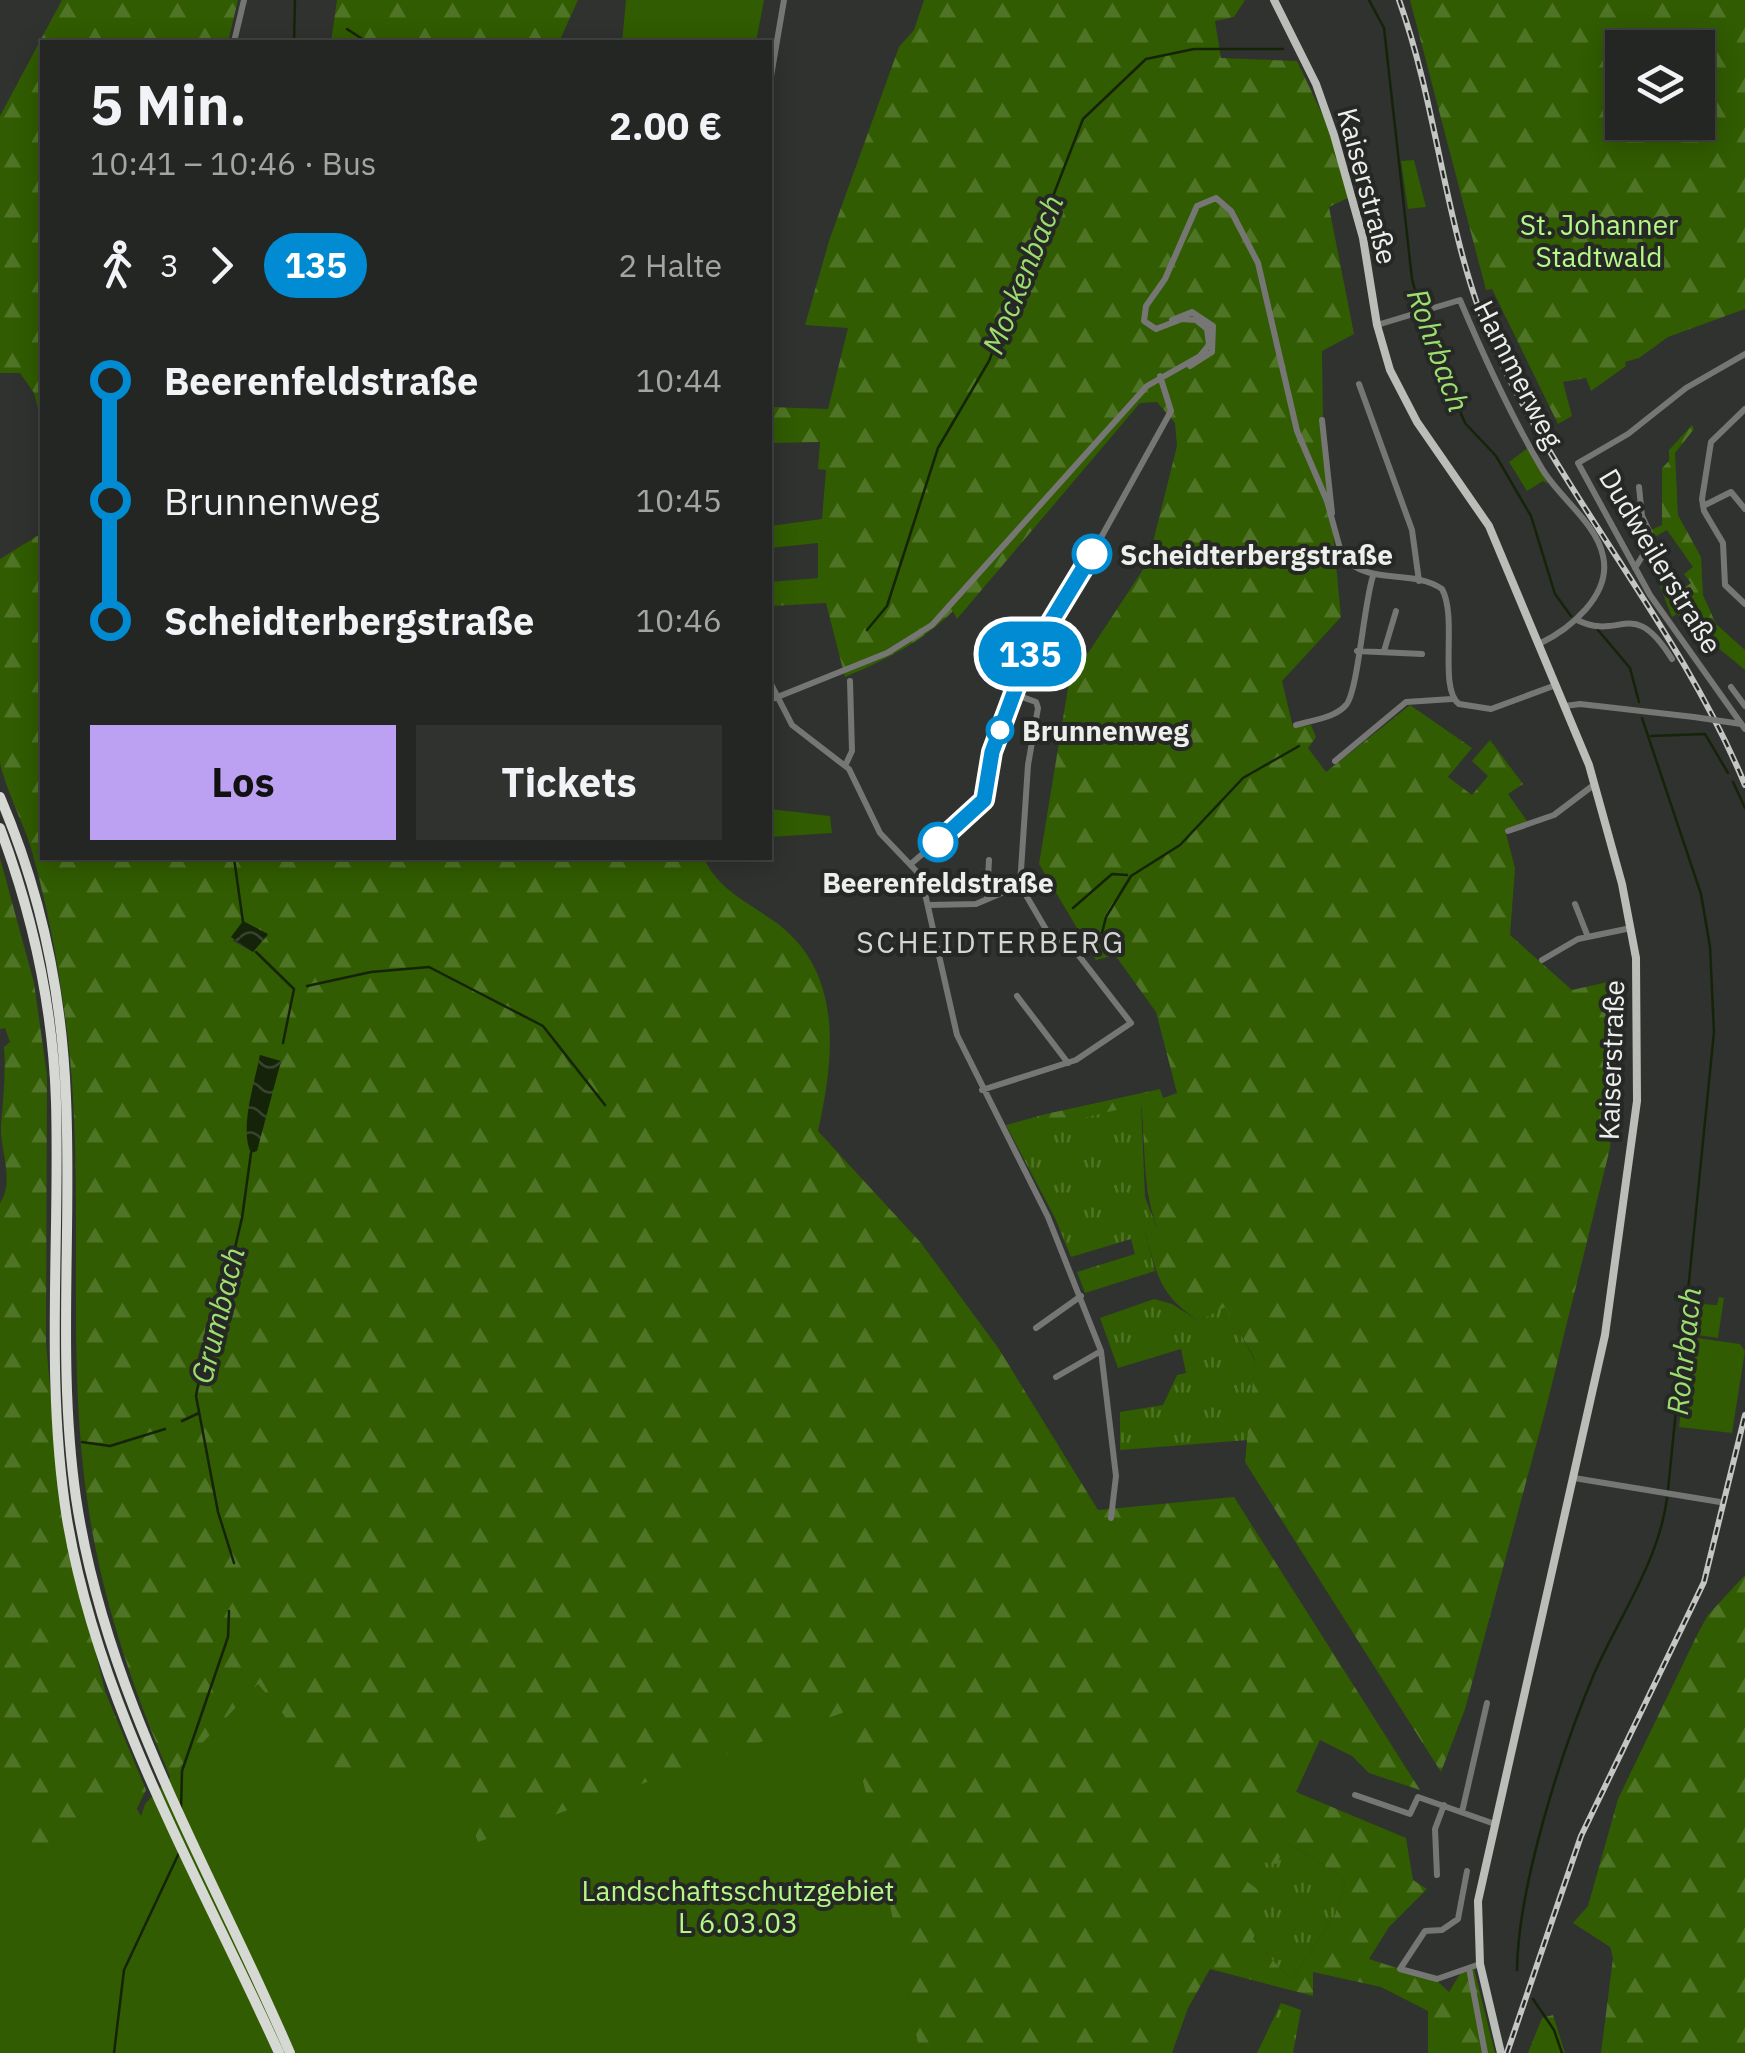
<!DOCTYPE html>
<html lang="de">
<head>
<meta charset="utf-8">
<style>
  body { margin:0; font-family:"IBM Plex Sans",sans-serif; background:#2f322f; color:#f1f3f6; height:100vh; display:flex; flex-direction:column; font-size:38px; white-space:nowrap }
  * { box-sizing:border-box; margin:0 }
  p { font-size:32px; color:#a3a5a5 }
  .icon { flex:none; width:55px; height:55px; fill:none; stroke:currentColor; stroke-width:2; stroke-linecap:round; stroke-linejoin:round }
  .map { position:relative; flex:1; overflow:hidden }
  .drawer { position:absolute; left:40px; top:40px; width:732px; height:820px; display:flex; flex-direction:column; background:#232622; border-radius:0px; box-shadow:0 5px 25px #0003,0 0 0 2px #404340 }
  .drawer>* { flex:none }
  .badge { padding:0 20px; border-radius:32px; font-size:35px; line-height:65px }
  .buttons { position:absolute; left:1605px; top:30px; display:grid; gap:20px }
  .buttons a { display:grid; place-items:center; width:110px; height:110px; border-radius:0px; background:#232622; box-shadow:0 5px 25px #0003,0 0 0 2px #404340; font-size:50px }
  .map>.badge { position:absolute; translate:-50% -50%; box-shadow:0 0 0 5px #fff }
  .legs { display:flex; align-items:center; gap:15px; height:110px; padding:0 50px; font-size:32px }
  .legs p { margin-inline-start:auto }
  .summary { display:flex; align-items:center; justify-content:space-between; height:170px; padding:0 50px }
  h1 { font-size:55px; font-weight:800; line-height:75px }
  .button { display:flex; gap:20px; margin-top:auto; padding:20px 50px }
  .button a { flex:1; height:115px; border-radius:0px; background:#bca0f2; color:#111; font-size:40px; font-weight:800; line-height:115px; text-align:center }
  .button a+a { background:#2f322f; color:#f1f3f6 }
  ul { padding:0 50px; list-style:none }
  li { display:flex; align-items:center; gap:35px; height:120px; font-size:38px }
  li i { display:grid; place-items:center; width:15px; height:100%; margin:0 12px; background:currentColor }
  li i::after { content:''; width:25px; height:25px; margin:-12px; border:8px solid; border-radius:50%; background:#232622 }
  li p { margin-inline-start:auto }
  li:first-child i { background:linear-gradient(#0000 50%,currentColor 0) }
  li:last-child i { background:linear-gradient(currentColor 50%,#0000 0) }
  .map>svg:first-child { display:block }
  .grass { fill:url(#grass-tufts) }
  .forest { fill:url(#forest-firs); fill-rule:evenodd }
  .green { fill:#315c01 }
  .water { fill:url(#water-waves) }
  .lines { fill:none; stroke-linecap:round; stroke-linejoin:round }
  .stream { stroke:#152409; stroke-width:2.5 }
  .minor { stroke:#767775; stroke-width:6 }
  .major { stroke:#babdb8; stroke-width:8 }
  .highway { stroke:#d5d8d3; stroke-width:10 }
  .rail-casing { stroke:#c4c6c3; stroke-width:6 }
  .rail { stroke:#252824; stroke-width:2.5; stroke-dasharray:8; stroke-linecap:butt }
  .minor-bridge { stroke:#767775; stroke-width:6 }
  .line-1-casing { stroke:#fff; stroke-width:22 }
  .line-1 { stroke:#008bd2; stroke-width:15 }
  .stop-1-dot { fill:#fff; stroke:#008bd2; stroke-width:5 }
  .labels { text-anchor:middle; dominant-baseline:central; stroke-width:8; stroke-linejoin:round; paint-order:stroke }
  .street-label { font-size:28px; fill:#edefec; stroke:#252824 }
  .park-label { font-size:28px; fill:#b5f887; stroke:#252824 }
  .stop-label { font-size:28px; font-weight:bold; fill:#edefec; stroke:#252824; text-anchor:start }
  .water-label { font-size:30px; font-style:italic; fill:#9dde6e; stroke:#252824 }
  .neighbourhood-label { font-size:30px; letter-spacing:2.5px; fill:#d2d5d0; stroke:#252824 }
</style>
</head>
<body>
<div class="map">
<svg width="1745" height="2053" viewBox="0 0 1745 2053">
  <defs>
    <pattern id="grass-tufts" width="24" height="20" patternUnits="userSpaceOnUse" patternTransform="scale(2.5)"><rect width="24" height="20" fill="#315c01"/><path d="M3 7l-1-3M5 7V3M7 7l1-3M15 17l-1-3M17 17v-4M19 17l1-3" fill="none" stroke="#4f7426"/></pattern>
    <pattern id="forest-firs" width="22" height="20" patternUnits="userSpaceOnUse" patternTransform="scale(2.5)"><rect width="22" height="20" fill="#315c01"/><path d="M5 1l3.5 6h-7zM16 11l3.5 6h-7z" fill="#4f7426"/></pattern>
    <pattern id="water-waves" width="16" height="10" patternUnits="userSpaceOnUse" patternTransform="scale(2.5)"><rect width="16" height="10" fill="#152409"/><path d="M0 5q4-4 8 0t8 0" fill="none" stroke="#37442d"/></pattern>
  </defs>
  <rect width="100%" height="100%" fill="#2f322e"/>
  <path class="grass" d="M1141,1103L1145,1197L1157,1228L1145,1231L1155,1271L1085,1293L1077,1272L1135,1254L1131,1239L1071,1257L1055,1218L1006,1125L1046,1114L1051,1125Z
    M1154,1299L1172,1304L1199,1321L1225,1306L1255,1360L1248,1440L1120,1450V1412L1163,1405L1177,1375L1186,1373L1181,1349L1118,1368L1100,1318Z
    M1286,1842L1346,1879L1335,1915L1291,1980L1253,1939L1245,1882L1253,1861Z
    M1281,2003L1301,2010L1293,2053H1257Z"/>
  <path class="forest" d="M62,0H238L228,42H42V423L34,393L20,373H0V116Z
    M337,0H578L559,42H331Z
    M924,0H1245L1234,17L1215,21L1221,58L1297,61L1325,120L1350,197L1329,207L1354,334L1322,351L1323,427L1341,617L1282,681L1293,727L1311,725L1316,737L1308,748L1326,772L1410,705L1472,748L1448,777L1472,795L1488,776L1472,761L1490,740L1523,784L1508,794L1527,821L1505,830L1515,868L1510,935L1572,990L1612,981L1616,1067L1610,1148L1546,1408L1465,1709L1441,1772L1245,1462L1255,1359L1225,1307L1199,1321C1160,1296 1156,1274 1145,1230L1157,1227C1142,1188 1146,1146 1141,1104L1050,1126L1046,1114L1160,1089L1163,1098L1177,1093L1156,1012L1115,955L1096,960L1039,864L1069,682L1148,562L1177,446L1175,423L1157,402L1140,403L957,619L953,611C922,642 885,660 845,677L826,603L770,606V598L818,592V528L770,532V526L822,519L826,470L818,469L820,442L770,443V407L828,409L848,328L805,325L829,241L899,47L914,30Z
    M1410,0H1745V309L1668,337L1639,358L1625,362L1626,366L1591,391L1586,378L1563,382L1572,416L1558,424L1492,289L1486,290ZM1622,48H1698V122H1622Z
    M1692,425L1694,429L1675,453L1678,515L1701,557L1703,595L1716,624L1745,650V670L1677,614L1672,617L1660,586L1665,582L1675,595L1691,583L1684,574L1693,567L1667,530L1655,537L1651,530L1662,525V468L1669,461V450Z
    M42,533V858H704C717,888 744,900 771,919C844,968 835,1055 818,1131L921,1243L999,1349L1098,1510L1234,1497L1420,1790L1369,1773L1352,1756L1320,1740L1296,1792L1406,1838L1413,1880L1427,1889L1389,1927L1369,1959L1437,1981L1449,1992L1460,1974L1474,1969L1495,2053H1428V2011L1381,1987L1313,1972V1996L1210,1969L1188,2008L1172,2053H298C220,1878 119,1704 89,1512C64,1355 86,1196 68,1039C60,974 49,911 31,848C25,827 1,778 0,761C0,695 0,625 0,559ZM243,921L268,935L253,952L233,941ZM260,1055L281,1062L268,1103L249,1118ZM1286,1842L1346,1879L1335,1915L1291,1980L1253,1939L1265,1907L1263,1893L1246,1881L1253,1861L1277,1864Z
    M0,858L34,983L47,1075L46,1343L62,1517L105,1691L146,1790L35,2017L53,2053H0V1203C15,1181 0,1150 1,1127C3,1100 6,1075 4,1047L10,1042L5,1028L0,1029Z
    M1745,1575V2053H1601L1613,1958L1610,1947L1573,1923L1588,1906L1618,1799L1698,1633L1708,1615Z
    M1553,2015L1565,2053H1528L1542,2018Z"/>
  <path class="green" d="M626,0H764L756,42H622Z
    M1414,160L1426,207L1408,209L1401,161Z
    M1529,447L1548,484L1543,481L1527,491L1509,462Z
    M818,527V543L770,548V532Z
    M818,578V593L770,598V582Z
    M770,809L830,816L832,833L770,837Z
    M1719,1297L1724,1298L1718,1338L1697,1335L1701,1304L1717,1305Z
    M1697,1338L1740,1344L1745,1351L1732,1433L1679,1427L1686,1358H1694Z
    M258,1684L284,1715L303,1767L451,1770L478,1842L845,1712L871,1812L920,2053H0V1790L30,1808L32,1866L98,1806L119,1778L141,1816L145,1804Z"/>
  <path class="water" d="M243,921L268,934L253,952L231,937Z
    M260,1055L281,1061L257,1151L251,1153C239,1129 255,1081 260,1055Z"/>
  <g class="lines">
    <path class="stream" d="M1369,0L1384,28L1412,279L1427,334L1465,423L1496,456L1531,516L1555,594L1571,616
      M347,29L367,42
      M294,42L295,0
      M867,630L887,606L938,448L989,361L1083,119L1146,59L1194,49H1283
      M1598,630L1630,668L1639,702
      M1642,718L1701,894L1710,947L1714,1032L1668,1490
      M1651,736L1705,734L1728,773
      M1733,782L1745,808
      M234,858L243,922
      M1073,908L1112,874L1127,875
      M1102,933L1106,917L1131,876L1180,845L1243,778L1299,746
      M256,952L294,989L283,1043
      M307,986L371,972L429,967L543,1026L605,1105
      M182,1421L199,1413
      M82,1442L110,1446L165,1429
      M234,1563L218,1512L196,1396L211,1317L219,1304V1287L229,1273L242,1218L251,1153
      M181,1810L182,1771L228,1637L229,1611
      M1517,1970C1518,1887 1561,1752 1594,1674C1619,1617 1659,1561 1667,1498
      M1533,1999L1554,2030L1562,2053
      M114,2053L124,1970L179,1853"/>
    <path class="minor" d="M234,42L244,0
      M770,82L784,0
      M1172,320L1192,312L1213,326L1212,352L1190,366
      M1377,325L1460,300C1484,357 1510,414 1541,467C1557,496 1596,522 1603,556C1612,595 1570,629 1539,644
      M1156,329L1144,321L1146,306L1165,279L1197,206L1216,198L1231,211L1258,263L1297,431L1327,501L1342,556C1369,587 1411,568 1442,589C1458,618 1438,688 1459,704L1491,709L1556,685
      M1745,354L1686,388L1628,434L1578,463L1650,595L1745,729
      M1359,384L1412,530L1419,581
      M1745,409L1711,442L1702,499L1704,511L1723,543L1725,585L1745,604
      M1322,420L1332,513
      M1703,506L1731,492L1745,509
      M1635,568L1653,539L1642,516L1639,487
      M1577,620C1622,642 1632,595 1672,659
      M987,634L1024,666
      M1357,651L1422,654
      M1384,651L1396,611
      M770,682L792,725L849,769L880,833L921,876L957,1035L1048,1217L1101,1351L1116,1476L1111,1518
      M1731,687L1745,706
      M770,700L887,653L932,625L1147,386L1200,356L1209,345L1207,329L1196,320L1182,319L1156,329
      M1565,706L1580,704L1694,717
      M1296,725C1312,720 1335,718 1346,705C1358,692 1364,602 1373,576
      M1335,761L1406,702L1452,699
      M845,766L852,751L850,681
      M1508,831L1554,815L1595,784
      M912,863L984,801L992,752L1024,666L1077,581L1171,411L1160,376
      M987,898L989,860
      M1575,904L1588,937
      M929,905L976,904L1020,885
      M1542,960L1578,939L1631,928
      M1017,996L1068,1063
      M982,1090L1076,1060L1131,1023L1076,952L1051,938L1020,885L1028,765L1038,708L1036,702L1014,694
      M1036,1328L1081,1296
      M1056,1377L1101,1351
      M1574,1478L1720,1502
      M1355,1795L1410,1814L1418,1797L1492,1823
      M1462,1812L1487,1703
      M1467,1871L1458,1919L1442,1930L1425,1931L1400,1969L1437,1979L1480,1964
      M1437,1875L1435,1829L1444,1805
      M1469,1968L1485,2053"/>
    <path class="major" d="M1274,0L1316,84L1334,135L1363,238L1377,325L1390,370L1417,422L1489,526L1589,765L1622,884L1636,958L1637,1101L1605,1335L1478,1901L1480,1964L1501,2053"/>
    <path class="highway" d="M0,797C41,892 62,994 66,1098C72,1231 57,1365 76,1498C106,1699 211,1869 290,2053
      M0,828C33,916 53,1008 56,1102C60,1241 45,1381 67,1519C99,1709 201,1880 279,2053"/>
    <defs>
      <path id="rail" d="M1399,0C1441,117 1445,244 1499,358C1570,506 1682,633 1745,785
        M1507,2053L1581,1836L1704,1582L1745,1415"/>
    </defs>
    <use href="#rail" class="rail-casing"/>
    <use href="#rail" class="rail"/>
    <path class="minor-bridge" d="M1694,717L1741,724"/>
  </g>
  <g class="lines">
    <defs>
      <path id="line-1" d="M938,842L984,800L992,752L1024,666L1092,554"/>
    </defs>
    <use href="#line-1" class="line-1-casing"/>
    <use href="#line-1" class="line-1"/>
  </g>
  <g class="stop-1-dot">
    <circle cx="1092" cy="554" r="18"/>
    <circle cx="1000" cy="730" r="12"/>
    <circle cx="938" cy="842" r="18"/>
  </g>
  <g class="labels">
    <g class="street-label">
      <text transform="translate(1368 186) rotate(75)">Kaiserstraße</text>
      <text transform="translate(1519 374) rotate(63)">Hammerweg</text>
      <text transform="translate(1661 561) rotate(59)">Dudweilerstraße</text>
      <text transform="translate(1611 1060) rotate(-88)">Kaiserstraße</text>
    </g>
    <g class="park-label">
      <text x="1599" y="224">St. Johanner<tspan x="1599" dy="32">Stadtwald</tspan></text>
      <text x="738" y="1890">Landschaftsschutzgebiet<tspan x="738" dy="32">L 6.03.03</tspan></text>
    </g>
    <g class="stop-label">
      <text x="1120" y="554">Scheidterbergstraße</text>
      <text x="1022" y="730">Brunnenweg</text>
      <text x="938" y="882" text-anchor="middle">Beerenfeldstraße</text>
    </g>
    <g class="water-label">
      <text transform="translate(1022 274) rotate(-68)">Mockenbach</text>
      <text transform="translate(1439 350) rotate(70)">Rohrbach</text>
      <text transform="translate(217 1315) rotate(-76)">Grumbach</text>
      <text transform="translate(1683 1351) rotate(-84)">Rohrbach</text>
    </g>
    <g class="neighbourhood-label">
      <text x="991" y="941">SCHEIDTERBERG</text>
    </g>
  </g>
</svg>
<div class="buttons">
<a><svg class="icon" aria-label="layers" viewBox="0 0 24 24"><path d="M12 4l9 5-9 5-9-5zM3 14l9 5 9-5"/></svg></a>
</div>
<b class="badge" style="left:1030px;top:654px;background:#008bd2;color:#fff">135</b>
<section class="drawer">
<div class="summary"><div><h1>5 Min.</h1><p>10:41 – 10:46 · Bus</p></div><b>2.00 €</b></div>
<div class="legs"><svg class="icon" aria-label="walk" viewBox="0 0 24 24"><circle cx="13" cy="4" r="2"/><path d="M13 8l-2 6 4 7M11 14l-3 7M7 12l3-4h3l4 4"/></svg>3<svg class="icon" aria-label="forward" viewBox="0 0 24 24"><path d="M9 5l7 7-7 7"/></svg><b class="badge" style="background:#008bd2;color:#fff">135</b><p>2 Halte</p></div>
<ul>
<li><i style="color:#008bd2"></i><b>Beerenfeldstraße</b><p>10:44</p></li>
<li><i style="color:#008bd2"></i><span>Brunnenweg</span><p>10:45</p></li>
<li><i style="color:#008bd2"></i><b>Scheidterbergstraße</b><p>10:46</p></li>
</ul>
<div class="button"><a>Los</a><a>Tickets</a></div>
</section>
</div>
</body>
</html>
